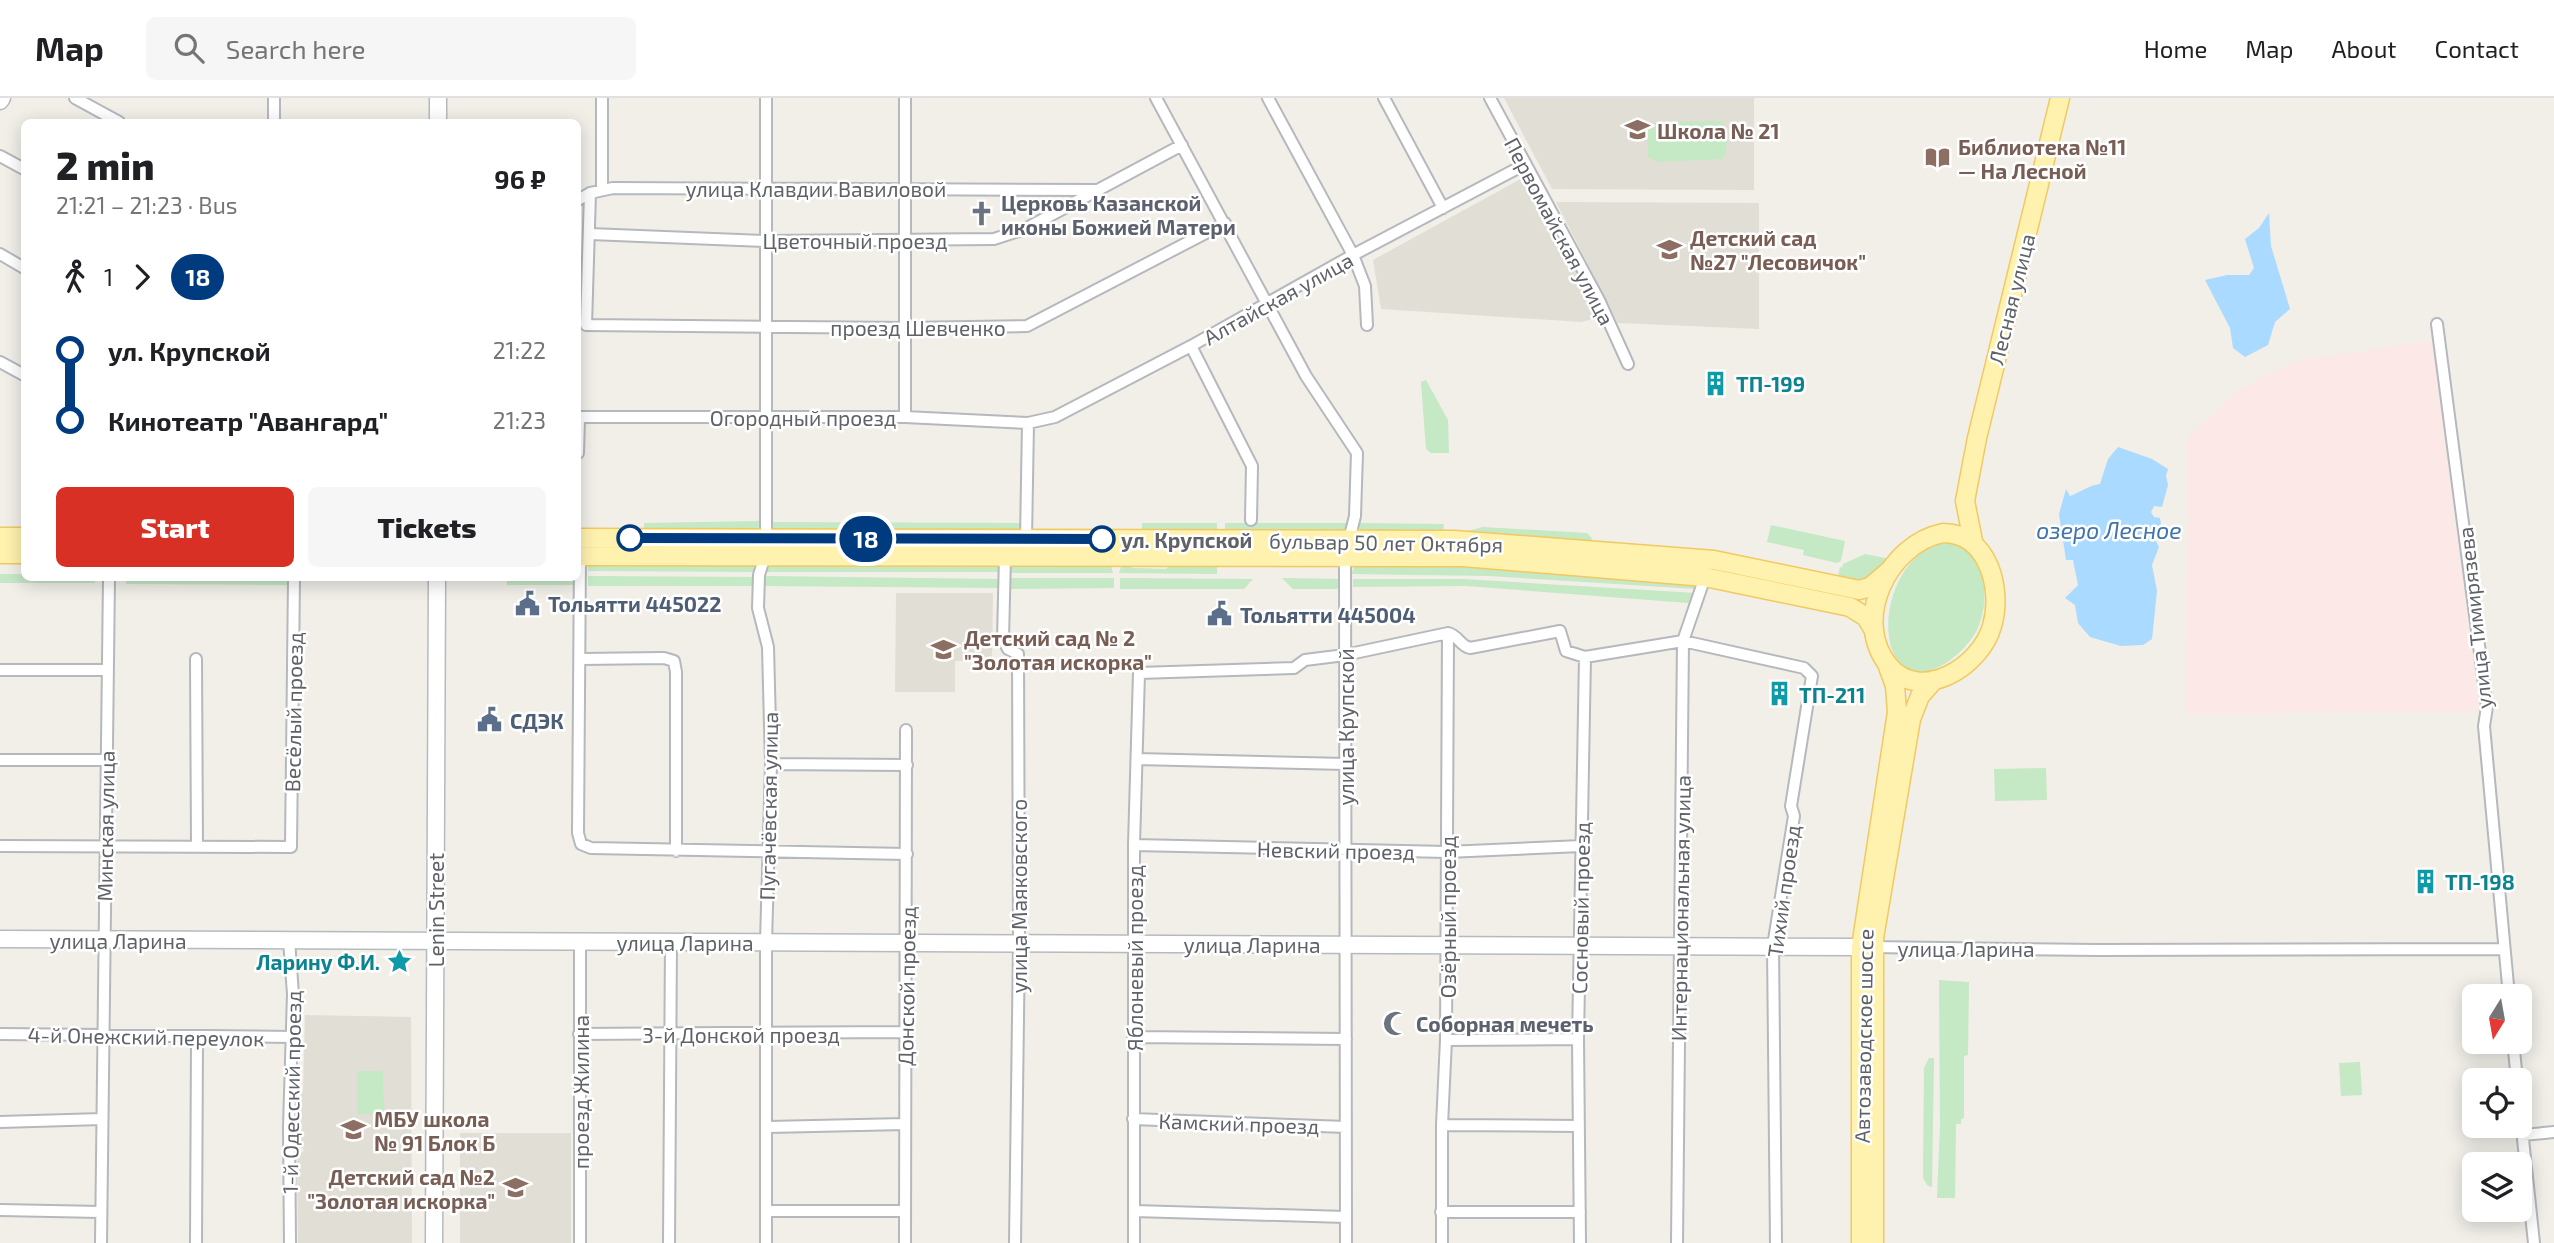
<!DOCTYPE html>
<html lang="en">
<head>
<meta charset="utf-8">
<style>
  body { margin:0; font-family:"Exo 2",sans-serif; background:#f6f6f6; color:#202124; height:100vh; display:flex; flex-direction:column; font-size:26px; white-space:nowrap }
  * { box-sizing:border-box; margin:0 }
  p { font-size:23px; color:#757577 }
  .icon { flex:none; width:38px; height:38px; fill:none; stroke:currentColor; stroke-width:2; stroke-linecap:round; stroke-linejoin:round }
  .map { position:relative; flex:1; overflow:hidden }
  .drawer { position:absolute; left:21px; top:21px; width:560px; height:462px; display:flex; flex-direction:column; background:#fff; border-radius:10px; box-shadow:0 4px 18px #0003 }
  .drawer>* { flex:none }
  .badge { padding:0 14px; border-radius:23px; font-size:24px; line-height:46px }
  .needle { width:46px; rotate:191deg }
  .tools { position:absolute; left:2462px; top:886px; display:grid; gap:14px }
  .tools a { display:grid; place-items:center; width:70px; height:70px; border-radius:10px; background:#fff; box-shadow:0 4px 18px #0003; font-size:35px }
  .map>.badge { position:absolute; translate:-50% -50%; box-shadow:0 0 0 4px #fff }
  .legs { display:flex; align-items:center; gap:10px; height:77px; padding:0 35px; font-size:23px }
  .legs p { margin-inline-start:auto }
  .head { display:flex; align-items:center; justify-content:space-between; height:119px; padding:0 35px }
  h1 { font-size:38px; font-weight:800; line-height:52px }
  .action { display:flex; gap:14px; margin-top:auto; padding:14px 35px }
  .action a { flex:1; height:80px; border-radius:10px; background:#d93025; color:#fff; font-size:28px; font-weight:800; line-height:80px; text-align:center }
  .action a+a { background:#f6f6f6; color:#202124 }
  ul { padding:0 35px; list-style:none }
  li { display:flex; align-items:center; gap:24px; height:70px; font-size:26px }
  li i { display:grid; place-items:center; width:10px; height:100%; margin:0 9px; background:currentColor }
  li i::after { content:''; width:18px; height:18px; margin:-9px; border:5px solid; border-radius:50%; background:#fff }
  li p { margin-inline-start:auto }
  li:first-child i { background:linear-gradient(#0000 50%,currentColor 0) }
  li:last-child i { background:linear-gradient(currentColor 50%,#0000 0) }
  header { display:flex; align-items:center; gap:42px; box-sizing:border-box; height:98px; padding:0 35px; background:#fff; border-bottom:2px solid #e0e0e0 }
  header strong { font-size:33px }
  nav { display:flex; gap:38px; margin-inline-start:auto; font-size:24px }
  .search { width:490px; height:63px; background:#f6f6f6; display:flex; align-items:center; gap:18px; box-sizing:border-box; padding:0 24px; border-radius:10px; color:#757577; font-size:26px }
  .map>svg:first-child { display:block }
  .education { fill:#e1ded6 }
  .medical { fill:#fce8e6 }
  .green { fill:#c5e8c5 }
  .water { fill:#aadaff }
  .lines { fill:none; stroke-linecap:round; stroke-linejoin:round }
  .street-casing { stroke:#b5b8bc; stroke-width:14 }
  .secondary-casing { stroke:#b6babf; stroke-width:19 }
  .primary-casing { stroke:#f2c960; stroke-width:21 }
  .street { stroke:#fff; stroke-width:10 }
  .secondary { stroke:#fff; stroke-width:16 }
  .primary { stroke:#fff2af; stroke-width:18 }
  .line-1-casing { stroke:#fff; stroke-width:16 }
  .line-1 { stroke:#003b80; stroke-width:10 }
  .stop-1-dot { fill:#fff; stroke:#003b80; stroke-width:3.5 }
  .labels { text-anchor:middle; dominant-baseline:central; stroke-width:5; stroke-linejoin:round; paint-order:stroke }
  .education-label { font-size:21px; font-weight:bold; fill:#785e54; stroke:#fff; text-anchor:start }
  .street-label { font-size:21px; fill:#5f6368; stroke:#fff }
  .worship-label { font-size:21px; font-weight:bold; fill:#5b616d; stroke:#fff; text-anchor:start }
  .culture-label { font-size:21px; font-weight:bold; fill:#0d838f; stroke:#fff; text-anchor:start }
  .stop-label { font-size:21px; font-weight:bold; fill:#5f6368; stroke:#fff; text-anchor:start }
  .service-label { font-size:21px; font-weight:bold; fill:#4e5e75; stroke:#fff; text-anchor:start }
  .water-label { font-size:23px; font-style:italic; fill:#4174aa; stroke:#fff }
</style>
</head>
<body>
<header>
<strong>Map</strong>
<div class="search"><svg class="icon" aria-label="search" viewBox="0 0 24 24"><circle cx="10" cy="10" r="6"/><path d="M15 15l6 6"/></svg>Search here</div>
<nav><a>Home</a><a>Map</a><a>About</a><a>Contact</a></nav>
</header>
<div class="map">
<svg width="2554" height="1145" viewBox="0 0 2554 1145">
  <rect width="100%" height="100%" fill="#f1efe8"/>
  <path class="education" d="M1504,0H1754V92L1552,91Z
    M1528,77L1587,189L1597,220L1581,224L1381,211L1373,162Z
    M1556,104L1759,105V231L1618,225Z
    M896,495H993L992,563H955V594H895Z
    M305,917L411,919L412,1145H298L297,1058L305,1052L297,1047L298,994H303Z
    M460,1035H571V1145H460Z"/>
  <path class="medical" d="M2432,243L2479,613L2185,616L2188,339L2240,291L2295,263Z"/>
  <path class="green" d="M1718,23L1723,25C1728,34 1728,53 1723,61L1657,64L1648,59L1647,32L1654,24Z
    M1426,282L1448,322L1449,355H1431L1426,351L1421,284Z
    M760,423L758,432L662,435L644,430V425Z
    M770,424L1023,425L1016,435L772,433Z
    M1142,425H1217V437L1160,436L1142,431Z
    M1225,425H1349L1347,432L1341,437H1225Z
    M1358,425L1444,426L1443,437L1361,435Z
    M1771,427L1845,443L1841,463L1837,465L1803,457L1804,452L1767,444Z
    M1483,429L1587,435L1592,440L1590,446L1459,435Z
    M1947,444C1965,447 1975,457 1981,475C1987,493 1985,515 1977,532C1964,557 1918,595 1896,560C1874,522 1901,448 1947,444Z
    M1865,456L1890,461L1868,484L1837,482L1840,469L1842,470L1843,466Z
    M588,463L755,466L757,474L588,473Z
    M1002,464L1001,474H765L769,467Z
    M1018,464L1110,465L1113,475H1009L1012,467Z
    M1127,464L1133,470L1166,471L1172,464H1217V476L1119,475L1122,466Z
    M1441,464L1694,484L1696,491L1489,478L1351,476L1356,466Z
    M0,476H24V480H95V485H0Z
    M588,478L756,479L755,488H588Z
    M764,478L1000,481V490L761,488Z
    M126,480H291V487L126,486Z
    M507,480H577V487H507Z
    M1008,480H1114V490L1008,491Z
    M1120,480L1253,481L1244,491H1120Z
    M1282,480L1343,481L1341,488L1336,491H1293Z
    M1353,481H1463L1696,495L1691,505H1688L1466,488L1353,489Z
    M2046,670L2047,702L1995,703L1994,671Z
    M1939,882L1969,884L1968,957L1964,958V1020L1961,1021V1026H1956L1955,1100H1937L1940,1028Z
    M1929,960H1934L1932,1089L1928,1088L1923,1080L1924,970Z
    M2360,964L2362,997L2341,998L2339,965Z
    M357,973H383L384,1016H357Z"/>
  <path class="water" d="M2269,115L2271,148L2290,211L2275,224L2268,247L2245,259L2233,250L2230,230L2205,182L2227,177H2249L2254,170L2245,141L2259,130Z
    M2118,349L2152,361L2168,371L2166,378L2168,387L2162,409L2154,408L2151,414L2154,419L2160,420L2161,426L2154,439L2159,449L2152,467L2157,493L2152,541L2143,547L2121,548L2090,539L2078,525L2075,507L2065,500L2078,487L2073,462H2066L2059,416L2066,391L2070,398C2081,394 2089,387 2100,386L2108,361Z"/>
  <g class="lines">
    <defs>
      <path id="street" d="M75,0L119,24
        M602,0V92
        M766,0V440L765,458L759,477L758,510L768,549L771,666L766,844V1145
        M1156,0L1306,278L1357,355L1355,418L1345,458L1346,1145
        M1268,0L1353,157L1365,188L1367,227
        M1384,0L1443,110
        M1490,0L1599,202L1628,266
        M274,24V0
        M0,58L24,71
        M590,95L586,227L906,230L1027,228L1225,125
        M578,102L590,95L613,90L1095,92
        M590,136L766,143L994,141L1025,131L1182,47
        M0,156L24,170
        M2437,226L2487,609L2484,628L2509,898
        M1191,248L1252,368L1251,422
        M0,264L24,277
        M905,319V0
        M578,355L579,319H905L1028,325L1055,319L1191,248L1353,157L1524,67
        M1026,441L1028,325
        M580,458L578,735L581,746L591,750L907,756
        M1005,458L1003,541L1008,551L1018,556L1019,845L1015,1145
        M196,561L197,749
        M581,561L664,560L674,563L676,574V753
        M0,572H106
        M1137,661L1346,666
        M0,662H105
        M771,666L907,667
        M1134,747L1447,754L1581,748
        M0,748L291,749L294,480
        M289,842L293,896L289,1029L290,1145
        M1870,849L2097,852L2504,851
        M0,936L293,939
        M579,936L904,934
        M1133,939L1346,941
        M1446,942L1578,941
        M2513,943L2517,982
        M2520,1013L2534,1145
        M1133,1021L1346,1029
        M0,1024L102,1021
        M1442,1027L1579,1028
        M768,1029L905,1026
        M2523,1037L2554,1034
        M0,1112L101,1114
        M767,1113H905
        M1134,1113L1346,1119
        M1441,1114H1580
        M101,1145L109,480
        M196,1145L197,940
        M580,1145V843
        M669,1145L671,844
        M905,1145L906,632
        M1134,1145V747L1139,575L1294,570L1305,562L1345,557L1448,535C1458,537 1460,548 1470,550L1560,533L1566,553L1585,559L1683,543L1804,570L1812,578L1791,708L1794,718L1773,848L1776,1145
        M1442,1145V1027L1446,942L1448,535
        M1580,1145L1578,941L1585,559
        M1677,1145L1683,543L1705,479"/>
      <path id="secondary" d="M438,0V24
        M0,3L2,0
        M0,841L1861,849
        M434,1145L437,480"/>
      <path id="primary" d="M1943,435C1988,435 2003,491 1992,528C1981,568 1921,606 1889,568C1851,522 1888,446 1943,435Z
        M0,439H24
        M578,440L1454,442L1714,462L1859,492L1870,489L1890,472
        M1973,443L1965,403L1977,340L2060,0
        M0,456H24
        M578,458L1463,459L1705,479L1850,509L1866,519L1873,531
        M1861,1145V849L1897,614L1895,588L1887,566
        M1874,1145V840L1911,621L1920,598L1934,582"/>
    </defs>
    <use href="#street" class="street-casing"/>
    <use href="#secondary" class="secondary-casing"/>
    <use href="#primary" class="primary-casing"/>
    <use href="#street" class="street"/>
    <use href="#secondary" class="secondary"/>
    <use href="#primary" class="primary"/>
  </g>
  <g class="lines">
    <defs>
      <path id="line-1" d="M630,440L1102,441"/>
    </defs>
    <use href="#line-1" class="line-1-casing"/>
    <use href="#line-1" class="line-1"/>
  </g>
  <defs>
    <symbol id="school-bare" viewBox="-9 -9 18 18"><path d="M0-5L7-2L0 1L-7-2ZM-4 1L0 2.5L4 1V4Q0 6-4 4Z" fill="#8d6e63" stroke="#fff" stroke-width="2.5" paint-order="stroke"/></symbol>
    <symbol id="library-bare" viewBox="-9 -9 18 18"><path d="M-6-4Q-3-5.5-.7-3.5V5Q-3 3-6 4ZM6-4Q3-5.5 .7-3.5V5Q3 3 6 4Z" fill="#8d6e63" stroke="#fff" stroke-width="2.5" paint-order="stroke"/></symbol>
    <symbol id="church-bare" viewBox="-9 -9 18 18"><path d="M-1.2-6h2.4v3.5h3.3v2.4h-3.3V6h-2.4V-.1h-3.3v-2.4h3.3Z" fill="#6b7280" stroke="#fff" stroke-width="2.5" paint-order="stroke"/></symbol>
    <symbol id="building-bare" viewBox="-9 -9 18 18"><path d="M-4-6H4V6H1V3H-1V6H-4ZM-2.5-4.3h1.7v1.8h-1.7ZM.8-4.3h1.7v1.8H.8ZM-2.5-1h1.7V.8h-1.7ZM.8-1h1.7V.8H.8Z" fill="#0f9aa8" stroke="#fff" stroke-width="2.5" paint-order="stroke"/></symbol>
    <symbol id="civic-bare" viewBox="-9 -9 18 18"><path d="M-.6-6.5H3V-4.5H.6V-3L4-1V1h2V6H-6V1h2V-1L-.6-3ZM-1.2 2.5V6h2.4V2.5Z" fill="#5c6f8a" stroke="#fff" stroke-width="2.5" paint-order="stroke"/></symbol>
    <symbol id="sight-bare" viewBox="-9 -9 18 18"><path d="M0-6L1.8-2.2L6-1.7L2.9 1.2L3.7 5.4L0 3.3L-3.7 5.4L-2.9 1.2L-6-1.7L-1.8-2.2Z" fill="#0f9aa8" stroke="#fff" stroke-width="2.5" paint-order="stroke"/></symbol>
    <symbol id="mosque-bare" viewBox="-9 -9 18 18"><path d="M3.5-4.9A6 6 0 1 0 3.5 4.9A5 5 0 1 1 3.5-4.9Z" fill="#6b7280" stroke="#fff" stroke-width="2.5" paint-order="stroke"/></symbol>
  </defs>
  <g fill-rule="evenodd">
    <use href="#school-bare" x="1620" y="14" width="35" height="35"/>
    <use href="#library-bare" x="1920" y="42" width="35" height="35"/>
    <use href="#church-bare" x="964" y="98" width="35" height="35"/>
    <use href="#school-bare" x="1652" y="134" width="35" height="35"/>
    <use href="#building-bare" x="1698" y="268" width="35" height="35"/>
    <use href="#civic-bare" x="510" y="488" width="35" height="35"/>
    <use href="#civic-bare" x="1202" y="498" width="35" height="35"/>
    <use href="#school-bare" x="926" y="534" width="35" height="35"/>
    <use href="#building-bare" x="1762" y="578" width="35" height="35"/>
    <use href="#civic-bare" x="472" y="604" width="35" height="35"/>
    <use href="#building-bare" x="2408" y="766" width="35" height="35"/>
    <use href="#sight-bare" x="382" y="846" width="35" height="35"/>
    <use href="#mosque-bare" x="1378" y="908" width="35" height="35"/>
    <use href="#school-bare" x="336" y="1014" width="35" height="35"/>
    <use href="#school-bare" x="498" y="1072" width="35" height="35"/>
  </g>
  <g class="stop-1-dot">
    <circle cx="630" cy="440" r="12"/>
    <circle cx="1102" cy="441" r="12"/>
  </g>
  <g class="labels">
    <g class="education-label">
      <text x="1657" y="32">Школа № 21</text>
      <text x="1958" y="48">Библиотека №11<tspan x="1958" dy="24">— На Лесной</tspan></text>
      <text x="1690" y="139">Детский сад<tspan x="1690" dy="24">№27 "Лесовичок"</tspan></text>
      <text x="964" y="539">Детский сад № 2<tspan x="964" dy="24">"Золотая искорка"</tspan></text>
      <text x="374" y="1020">МБУ школа<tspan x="374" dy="24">№ 91 Блок Б</tspan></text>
      <text x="495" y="1078" text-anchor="end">Детский сад №2<tspan x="495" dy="24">"Золотая искорка"</tspan></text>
    </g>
    <g class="street-label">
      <text x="816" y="90">улица Клавдии Вавиловой</text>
      <text transform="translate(1560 133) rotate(62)">Первомайская улица</text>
      <text x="855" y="142">Цветочный проезд</text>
      <text transform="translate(1278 200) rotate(-29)">Алтайская улица</text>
      <text transform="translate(2011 201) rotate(-76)">Лесная улица</text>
      <text x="918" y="229">проезд Шевченко</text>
      <text x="803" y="319">Огородный проезд</text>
      <text transform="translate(1386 444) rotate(1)">бульвар 50 лет Октября</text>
      <text transform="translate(2474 520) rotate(-96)">улица Тимирязева</text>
      <text transform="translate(293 614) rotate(-89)">Весёлый проезд</text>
      <text transform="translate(1345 629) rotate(-90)">улица Крупской</text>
      <text transform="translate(768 708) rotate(-89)">Пугачёвская улица</text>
      <text transform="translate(105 728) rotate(-89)">Минская улица</text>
      <text transform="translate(1336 752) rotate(1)">Невский проезд</text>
      <text transform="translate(1783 793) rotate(-82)">Тихий проезд</text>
      <text transform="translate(1018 798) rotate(-90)">улица Маяковского</text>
      <text transform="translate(1580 810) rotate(-89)">Сосновый проезд</text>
      <text transform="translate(1680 810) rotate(-89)">Интернациональная улица</text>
      <text transform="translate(435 812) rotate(-90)">Lenin Street</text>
      <text transform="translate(1447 819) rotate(-90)">Озёрный проезд</text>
      <text x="118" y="842">улица Ларина</text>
      <text x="685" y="844">улица Ларина</text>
      <text x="1252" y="846">улица Ларина</text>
      <text x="1966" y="850">улица Ларина</text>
      <text transform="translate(1134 860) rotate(-90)">Яблоневый проезд</text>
      <text transform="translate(906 888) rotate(-89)">Донской проезд</text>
      <text x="741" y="936">3-й Донской проезд</text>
      <text transform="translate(146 938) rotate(1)">4-й Онежский переулок</text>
      <text transform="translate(1863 938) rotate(-89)">Автозаводское шоссе</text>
      <text transform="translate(291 994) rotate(-89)">1-й Одесский проезд</text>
      <text transform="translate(580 994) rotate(-90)">проезд Жилина</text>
      <text transform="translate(1239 1025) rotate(2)">Камский проезд</text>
    </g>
    <g class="worship-label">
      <text x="1001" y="104">Церковь Казанской<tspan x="1001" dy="24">иконы Божией Матери</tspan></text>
      <text x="1416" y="925">Cоборная мечеть</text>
    </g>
    <g class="culture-label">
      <text x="1736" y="285">ТП-199</text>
      <text x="1799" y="596">ТП-211</text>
      <text x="2445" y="783">ТП-198</text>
      <text x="380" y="863" text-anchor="end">Ларину Ф.И.</text>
    </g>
    <g class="stop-label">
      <text x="1121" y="441">ул. Крупской</text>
    </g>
    <g class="service-label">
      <text x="548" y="505">Тольятти 445022</text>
      <text x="1240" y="516">Тольятти 445004</text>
      <text x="510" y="622">СДЭК</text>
    </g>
    <g class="water-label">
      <text x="2109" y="432">озеро Лесное</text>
    </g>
  </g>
</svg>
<div class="tools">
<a><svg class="needle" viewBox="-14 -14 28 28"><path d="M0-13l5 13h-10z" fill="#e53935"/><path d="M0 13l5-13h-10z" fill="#757577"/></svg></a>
<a><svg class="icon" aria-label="locate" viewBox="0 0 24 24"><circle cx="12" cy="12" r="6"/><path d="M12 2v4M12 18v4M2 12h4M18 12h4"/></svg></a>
<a><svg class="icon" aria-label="layers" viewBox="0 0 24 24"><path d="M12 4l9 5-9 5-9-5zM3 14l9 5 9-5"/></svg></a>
</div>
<b class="badge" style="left:866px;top:441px;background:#003b80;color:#fff">18</b>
<section class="drawer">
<div class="head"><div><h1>2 min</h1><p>21:21 – 21:23 · Bus</p></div><b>96 ₽</b></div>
<div class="legs"><svg class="icon" aria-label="walk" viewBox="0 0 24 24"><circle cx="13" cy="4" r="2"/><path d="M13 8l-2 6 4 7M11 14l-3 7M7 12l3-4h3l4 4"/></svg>1<svg class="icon" aria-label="forward" viewBox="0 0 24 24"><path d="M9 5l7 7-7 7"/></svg><b class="badge" style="background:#003b80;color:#fff">18</b></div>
<ul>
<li><i style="color:#003b80"></i><b>ул. Крупской</b><p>21:22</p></li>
<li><i style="color:#003b80"></i><b>Кинотеатр &quot;Авангард&quot;</b><p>21:23</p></li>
</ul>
<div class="action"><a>Start</a><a>Tickets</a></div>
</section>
</div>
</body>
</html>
